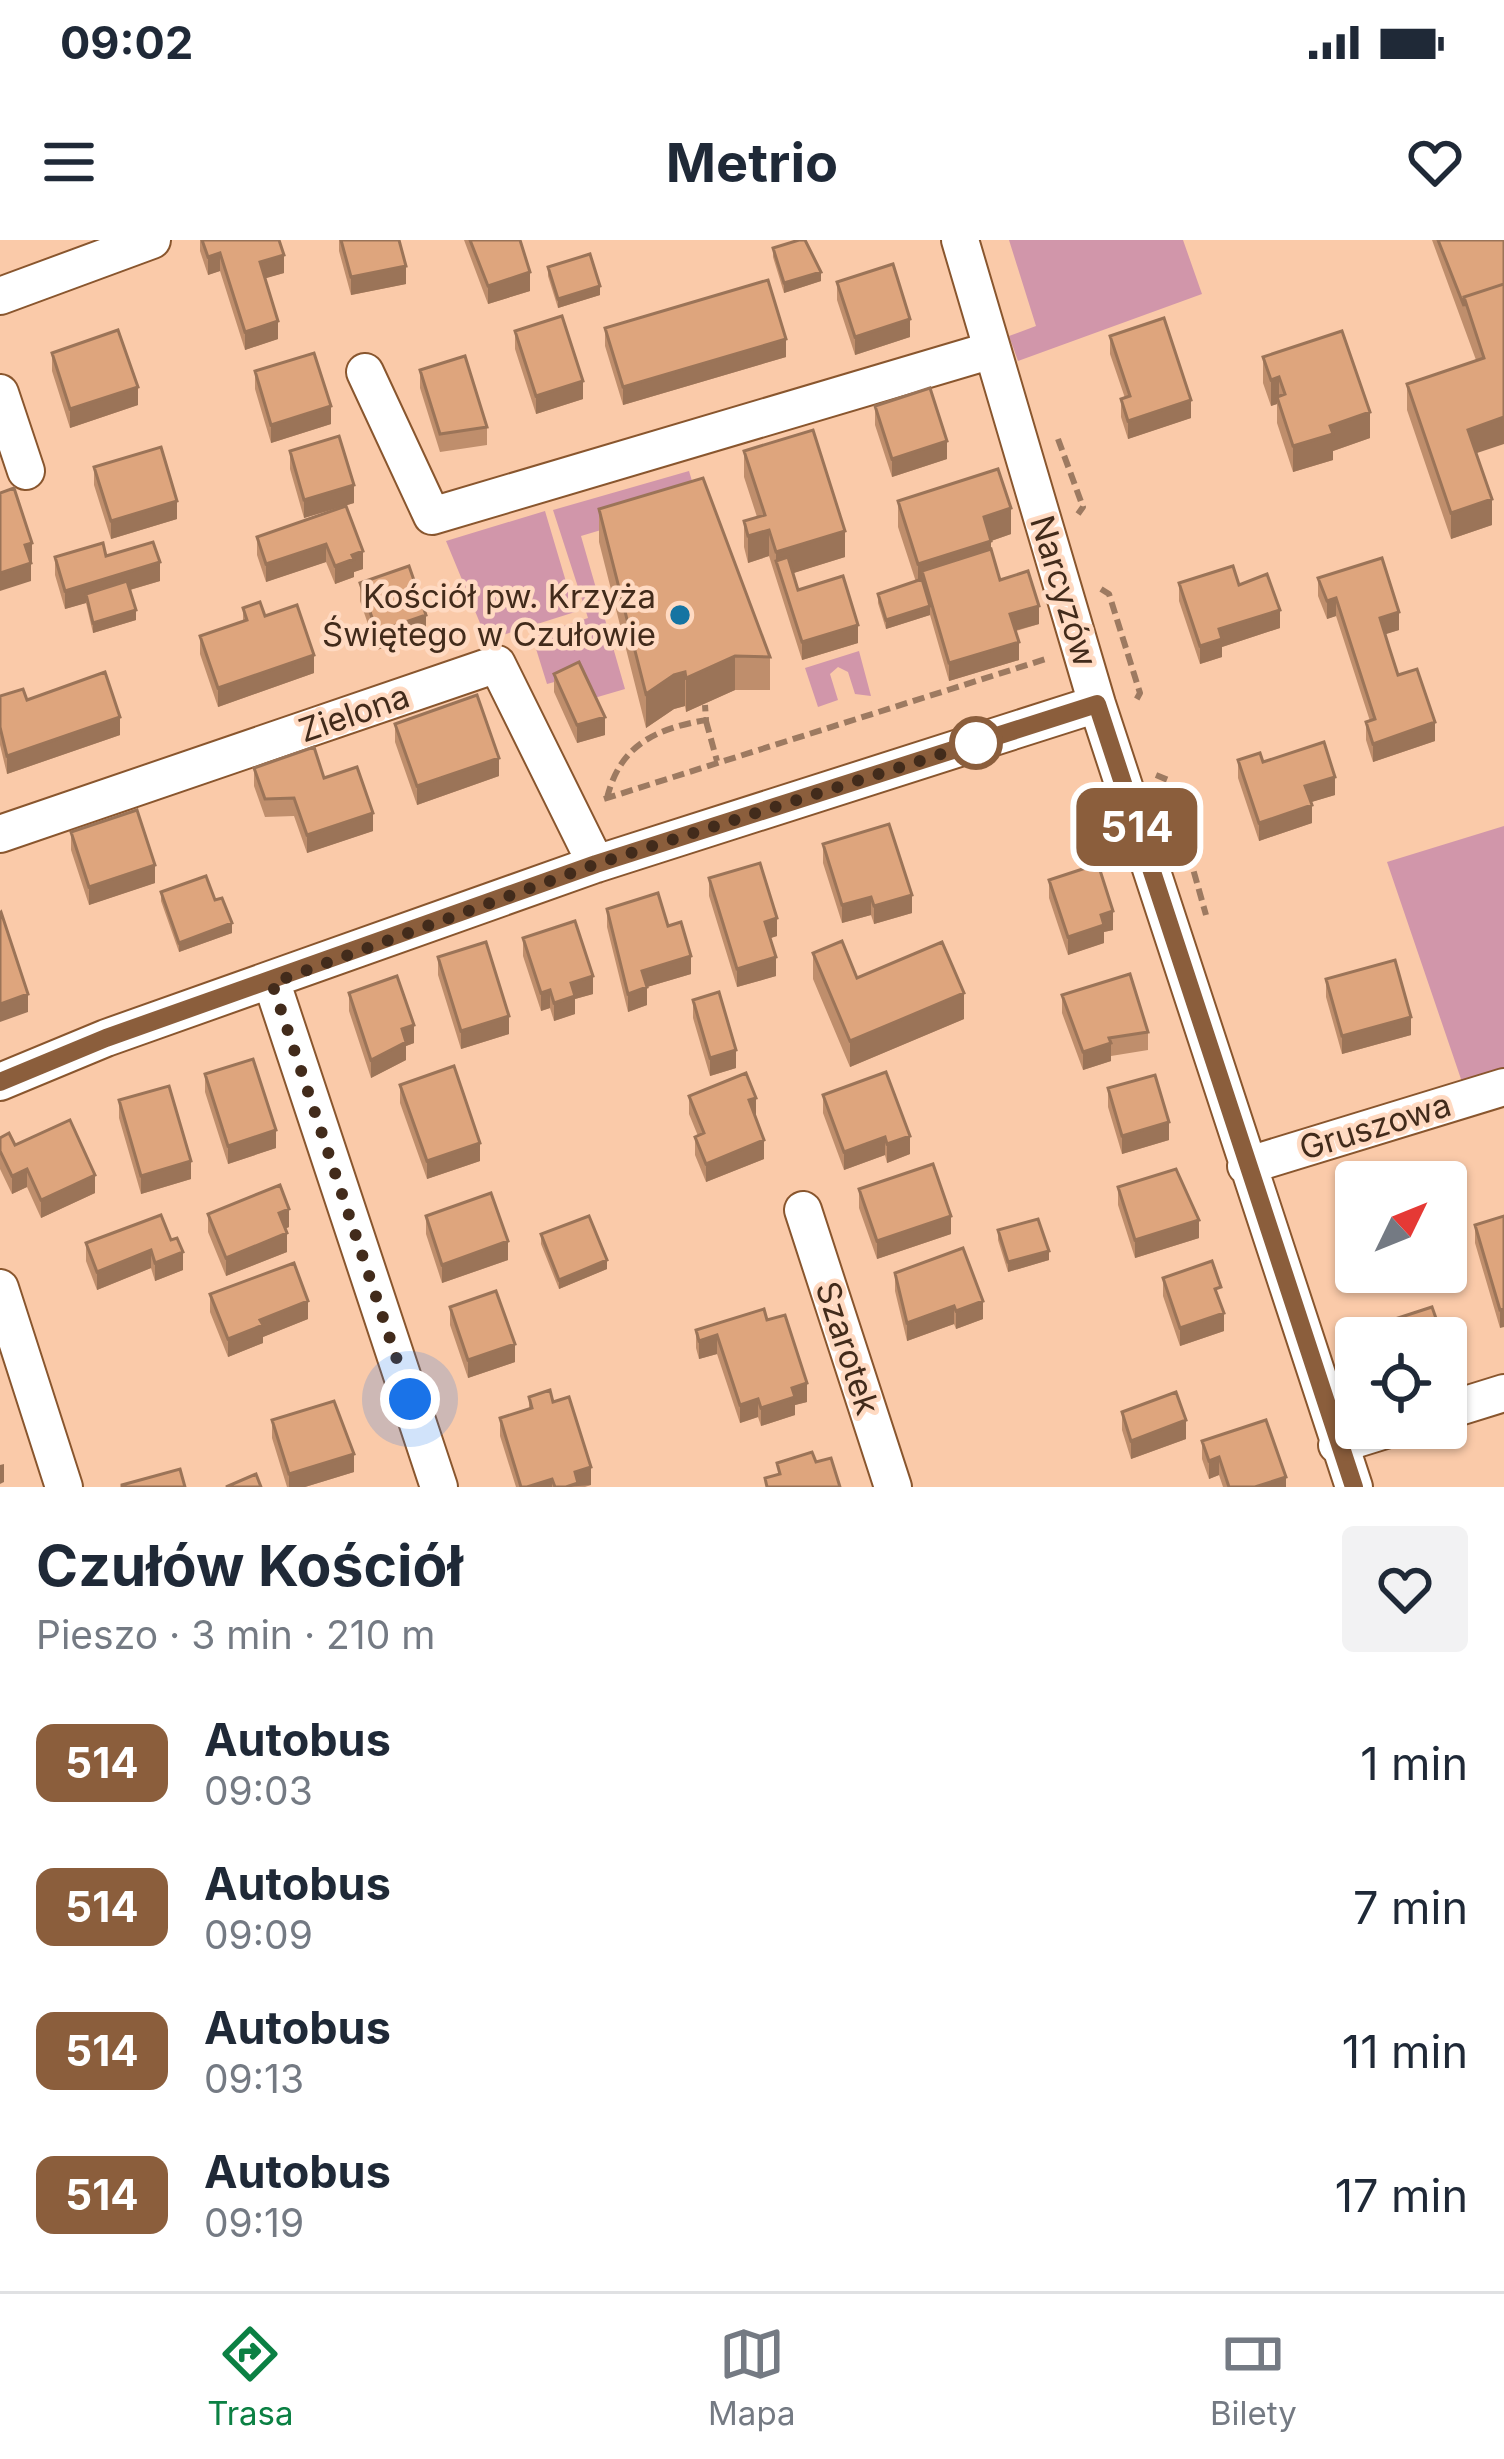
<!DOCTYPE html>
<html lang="pl">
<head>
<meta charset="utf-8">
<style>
  body { margin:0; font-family:Inter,sans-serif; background:#f2f2f3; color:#1f2937; height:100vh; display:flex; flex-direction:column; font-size:45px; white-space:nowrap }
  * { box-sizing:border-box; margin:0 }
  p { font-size:39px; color:#747a83 }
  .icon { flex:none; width:66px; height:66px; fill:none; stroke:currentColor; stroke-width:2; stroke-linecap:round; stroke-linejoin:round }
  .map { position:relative; height:1247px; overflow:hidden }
  .panel { display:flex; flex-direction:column; background:#fff; flex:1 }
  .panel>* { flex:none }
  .badge { padding:0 24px; border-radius:18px; font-size:42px; line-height:78px }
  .needle { width:78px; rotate:47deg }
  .buttons { position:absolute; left:1335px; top:921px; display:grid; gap:24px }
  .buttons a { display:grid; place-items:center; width:132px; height:132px; border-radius:12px; background:#fff; box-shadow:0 3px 9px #0004; font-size:60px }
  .you { position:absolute; width:60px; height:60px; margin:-30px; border:9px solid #fff; border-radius:50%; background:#1a73e8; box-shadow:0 0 0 18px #1a73e833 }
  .map>.badge { position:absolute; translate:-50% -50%; box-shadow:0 0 0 6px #fff }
  .round { display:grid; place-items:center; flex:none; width:126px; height:126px; border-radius:12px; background:#f2f2f3 }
  .summary { display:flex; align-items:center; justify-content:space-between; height:204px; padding:0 36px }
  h1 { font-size:57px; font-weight:700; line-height:90px }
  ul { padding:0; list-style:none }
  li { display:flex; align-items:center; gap:36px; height:144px; padding:0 36px }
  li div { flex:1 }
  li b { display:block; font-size:45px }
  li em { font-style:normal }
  li .badge { min-width:132px; font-weight:700; text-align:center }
  .status { display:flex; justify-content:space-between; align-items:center; height:84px; padding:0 60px; background:#fff; direction:ltr }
  .status svg { height:33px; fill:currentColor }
  header { display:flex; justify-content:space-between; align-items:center; height:156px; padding:0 36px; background:#fff; font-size:54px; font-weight:700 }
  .tabs { display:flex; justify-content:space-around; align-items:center; height:168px; border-top:3px solid #e0e1e3; background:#fff; font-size:33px; color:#747a83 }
  .tabs a { display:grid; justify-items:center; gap:6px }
  .tabs .on { color:#0b8043 }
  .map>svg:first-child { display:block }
  .green { fill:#d196aa }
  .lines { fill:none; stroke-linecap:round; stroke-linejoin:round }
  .minor-casing { stroke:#89562e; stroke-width:40 }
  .path { stroke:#9d7a61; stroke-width:6; stroke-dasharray:12 6; stroke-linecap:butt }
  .minor { stroke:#fff; stroke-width:36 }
  .wall { fill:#bf8e6c }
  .shaded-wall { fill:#9b7458 }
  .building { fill:#dea57d; stroke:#9b7458; stroke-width:3 }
  .line-casing { stroke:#fff; stroke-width:27 }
  .line { stroke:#8b5e3c; stroke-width:18 }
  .walk { stroke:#422b1b; stroke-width:12; stroke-dasharray:0 21.6 }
  .poi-dot { fill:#1574a2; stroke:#ffdac2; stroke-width:4.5 }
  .stop-dot { fill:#fff; stroke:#8b5e3c; stroke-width:6 }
  .labels { text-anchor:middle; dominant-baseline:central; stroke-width:9; stroke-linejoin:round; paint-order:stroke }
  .street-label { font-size:33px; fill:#422b1b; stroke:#ffdac2 }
  .poi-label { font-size:33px; fill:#422b1b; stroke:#ffdac2; text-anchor:end }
</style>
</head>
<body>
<div class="status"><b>09:02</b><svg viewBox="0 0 49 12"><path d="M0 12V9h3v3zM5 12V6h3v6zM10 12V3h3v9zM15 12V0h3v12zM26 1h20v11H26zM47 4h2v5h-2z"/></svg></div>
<header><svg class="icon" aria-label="menu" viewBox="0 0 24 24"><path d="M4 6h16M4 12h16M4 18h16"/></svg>Metrio<svg class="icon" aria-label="heart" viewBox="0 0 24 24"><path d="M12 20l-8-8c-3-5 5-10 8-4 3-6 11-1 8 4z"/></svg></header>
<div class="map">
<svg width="1504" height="1247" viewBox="0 0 1504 1247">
  <rect width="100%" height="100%" fill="#facaa9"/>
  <path class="green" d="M1009,0H1183L1202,54L1018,121L1009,96L1036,86Z
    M689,231L698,261L581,296L625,449L584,461L576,436L547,444L532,396L588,378L553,270Z
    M545,271L575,372L487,400L446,301Z
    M859,411L871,456L855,454L848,432L838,427L830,434L838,460L818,467L805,428Z
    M1504,586V830L1462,842L1387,622Z"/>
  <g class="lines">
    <defs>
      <path id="minor" d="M960,0L1097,464L1354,1247
        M0,56L152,0
        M365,132L432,276L992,110
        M0,153L26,231
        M0,594L497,424L596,624
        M272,743L439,1247
        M0,842L106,798L596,624L1097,464
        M1246,926L1504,847
        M803,970L893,1247
        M0,1048L64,1247
        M1446,1171L1504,1153
        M1337,1205L1392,1188"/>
    </defs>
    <use href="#minor" class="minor-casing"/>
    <path class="path" d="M1058,199L1083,267L1078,274
      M1101,349L1109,354L1140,453L1134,464
      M706,481L717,521
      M1156,535L1168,540L1206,675
      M607,558C620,505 655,489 706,480L705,465
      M604,559L1049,418"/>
    <use href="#minor" class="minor"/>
  </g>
  <path class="wall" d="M200,0H279L284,33L265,38L278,99L245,110L220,31L208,35L200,11Z
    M339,0H399L406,44L351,55L339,11Z
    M464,0H520L530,51L488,64Z
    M1432,0H1504L1476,213L1492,285L1451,299L1407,170V144L1476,120Z
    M773,8L821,41L784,53L773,17Z
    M548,27L600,55L558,68L548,36Z
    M837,42L910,97L855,115L837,60Z
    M605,88L786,117L623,165L605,106Z
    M515,91L583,159L536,174L515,109Z
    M1110,96L1191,178L1128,199L1121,177V159L1125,158L1110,114Z
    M52,113L138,165L70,188L52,131Z
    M1263,117L1370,198L1333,211V220L1293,232L1277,183V164L1271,166L1263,143Z
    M420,130L487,187V205L440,212L420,148Z
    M255,131L331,184L271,203L255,149Z
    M875,166L947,219L892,237L875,185Z
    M290,211L354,263L304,278L290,229Z
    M744,211L845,317L793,333L798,350L858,403L802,420L769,316L748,323L744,307V281L757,277L744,237Z
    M94,227L177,279L111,299L94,245Z
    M898,261L1011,294L991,301V309L1000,340L1039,384L1016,391L1019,420L949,441L930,375L886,389L878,363V354L916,342L898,287Z
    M346,266L363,329L354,332V337L335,344L326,322L266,342L257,315V297Z
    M599,269L770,417V450H735L686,472L685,466L674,469L646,488L599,302Z
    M106,316L160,341L130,350L136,380L93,393L86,363L65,369L55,335V317Z
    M1318,338L1399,390L1385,394L1398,435L1435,501L1373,522L1366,500V482L1370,481L1336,376L1327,379L1318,356Z
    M360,343L426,393L377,410L360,361Z
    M1179,343L1239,345L1280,388L1222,407V417L1200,424L1179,361Z
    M243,368L265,376L314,433L218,467L200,414V396L243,381Z
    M554,434L605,495L577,503L554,452Z
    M0,456L27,460L120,495L7,534L0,505Z
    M395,484L499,536L417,565L395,502Z
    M1238,520L1263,522L1335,555L1311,562L1312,583L1259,601L1238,538Z
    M254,528L324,538L373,591L307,613L294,576L265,577L254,546Z
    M71,592L155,643L89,665L71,610Z
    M823,604L912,673L874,684L871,675L842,683L823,623Z
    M709,638L777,696L770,698L776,736L737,747L709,656Z
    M1049,640L1113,690L1104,692V703L1068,715L1049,658Z
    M161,652L215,660L232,693L179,712L161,661Z
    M607,669L668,686L691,734L647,747V765L628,772L607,687Z
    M523,698L593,754L575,759V774L554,781L550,768L541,771L523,716Z
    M813,713L857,738L964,779L850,827L813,739Z
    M438,717L509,794L461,809L438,735Z
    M1326,739L1411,795L1342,814L1326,757Z
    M349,753L414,803L406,806V820L371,838L349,771Z
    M1062,755L1148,792V810L1111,816V821L1083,830L1062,773Z
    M693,760L736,828L710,836L693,778Z
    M205,834L276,908L228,924L205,852Z
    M400,845L480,921L427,939L400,863Z
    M1108,848L1169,900L1122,914L1108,867Z
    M823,855L910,914L887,923L885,915L844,930L823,873Z
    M689,856L756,876L764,919L706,942L695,915V897L698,896L689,874Z
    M119,860L191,939L141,954L119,878Z
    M0,898L15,905L95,953L41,978L27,947L12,954L0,929Z
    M1118,947L1199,998L1135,1018L1118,965Z
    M859,949L951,994L877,1019L859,968Z
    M208,974L289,987L285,989L287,1012L226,1036L208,992Z
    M426,976L508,1020L442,1043L426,994Z
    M1504,976L1500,1088L1475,1003V985Z
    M998,990L1049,1020L1008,1032L998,1000Z
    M541,994L607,1029L559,1049L541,1004Z
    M171,1000L183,1030L155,1041L151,1028L97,1050L86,1021V1003Z
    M895,1033L983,1079L956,1089L954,1084L907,1101L895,1051Z
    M1163,1038L1221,1065L1224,1091L1180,1106L1163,1056Z
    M210,1054L308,1079L263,1097V1103L228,1117L210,1072Z
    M450,1067L515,1122L468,1138L450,1085Z
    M767,1080L807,1162L795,1165V1175L761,1186L758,1177L740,1183L717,1114L699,1119L696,1108V1090Z
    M529,1157L553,1162L591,1245L585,1247H516L500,1196V1178L529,1169Z
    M1122,1172L1186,1199L1131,1219L1122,1190Z
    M272,1180L354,1232L305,1247H287L272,1198Z
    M1202,1201L1286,1247H1223L1219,1235L1209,1239L1202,1219Z"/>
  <path class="shaded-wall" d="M220,13V31L208,35V17Z
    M284,15V33L260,40V22Z
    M406,26V44L351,55V37Z
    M530,32V51L488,64V46Z
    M821,32V41L784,53V43Z
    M600,46V55L558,68V59Z
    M910,79V97L855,115V97Z
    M278,81V99L245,110V92Z
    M786,99V117L623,165V147Z
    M1279,137V163L1277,157V164L1271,166V140Z
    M583,141V159L536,174V156Z
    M138,147V165L70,188V169Z
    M1191,160V178L1128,199V181Z
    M331,166V184L271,203V185Z
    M1370,172V198L1333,211V220L1293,232V206L1330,186Z
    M1504,177V204L1468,216V190Z
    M947,201V219L892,237V219Z
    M354,245V263L304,278V260Z
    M1492,259V285L1451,299V273Z
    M177,261V279L111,299V281Z
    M1011,268V294L991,301V327L922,331V349L918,350V324L984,277Z
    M769,290V316L748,323V296Z
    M845,291V317L781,337L776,321V312Z
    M32,303V321L25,323V305Z
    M326,304V322L266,342V324Z
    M363,311V329L354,332V337L335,344V326L352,315Z
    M160,322V341L88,362L86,354V363L65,369V351Z
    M31,323V341L0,351V333Z
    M1336,358V376L1327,379V361Z
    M930,366V375L886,389V380Z
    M1039,366V384L1010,392V374Z
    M136,370V380L93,393V383Z
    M1280,370V388L1222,407V417L1200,424V406L1219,389Z
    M1399,372V390L1380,396V378Z
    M426,375V393L377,410V392Z
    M858,385V403L802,420V402Z
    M1019,402V420L949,441V423Z
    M314,415V433L218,467V448Z
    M735,416V450L686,472V438Z
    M685,432V466L674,469L646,488V454L674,435Z
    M120,477V495L7,534V516Z
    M605,477V495L577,503V485Z
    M1435,482V501L1373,522V504Z
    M499,518V536L417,565V546Z
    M1335,537V555L1305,564V546Z
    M1312,565V583L1259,601V583Z
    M373,573V591L307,613V595Z
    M155,625V643L89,665V647Z
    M912,655V673L874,684V666Z
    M871,657V675L842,683V665Z
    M1113,671V690L1104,692V703L1068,715V697L1101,675Z
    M777,678V696L765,700V682Z
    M232,683V693L179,712V703Z
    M691,716V734L647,747V765L628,772V754L642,731Z
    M776,717V736L737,747V729Z
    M593,736V754L575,759V774L554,781V763L571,743Z
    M550,750V768L541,771V753Z
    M964,753V779L850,827V801Z
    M28,754V772L0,782V764Z
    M509,776V794L461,809V791Z
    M1411,777V795L1342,814V796Z
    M414,785V803L406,806V820L371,838V820L402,789Z
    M1111,803V821L1083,830V812Z
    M736,810V828L710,836V818Z
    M756,858V876L749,878V860Z
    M1169,882V900L1122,914V896Z
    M276,890V908L228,924V906Z
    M910,896V914L887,923V904Z
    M885,897V915L844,930V912Z
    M764,900V919L706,942V924Z
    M480,903V921L427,939V921Z
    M191,921V939L141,954V936Z
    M27,929V947L12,954V936Z
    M95,935V953L41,978V960Z
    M289,969V987L279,991V973Z
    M951,976V994L877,1019V1001Z
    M1199,980V998L1135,1018V1000Z
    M287,993V1012L226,1036V1018Z
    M508,1001V1020L442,1043V1025Z
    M151,1010V1028L97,1050V1032Z
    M1049,1011V1020L1008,1032V1022Z
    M183,1012V1030L155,1041V1023Z
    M607,1020V1029L559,1049V1040Z
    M308,1061V1079L263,1097V1103L228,1117V1099L260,1080Z
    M983,1061V1079L956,1089V1071Z
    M954,1066V1084L907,1101V1083Z
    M1504,1069V1087L1500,1088V1070Z
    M1224,1073V1091L1180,1106V1088Z
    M717,1095V1114L699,1119V1101Z
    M515,1104V1122L468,1138V1120Z
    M1450,1120V1138L1446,1140V1121Z
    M807,1143V1162L795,1165V1175L761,1186V1168L792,1148Z
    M758,1159V1177L740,1183V1165Z
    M1186,1180V1199L1131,1219V1201Z
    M354,1214V1232L305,1247H289V1234Z
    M1219,1217V1235L1209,1239V1221Z
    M4,1224V1242L0,1244V1225Z
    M591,1227V1245L566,1247L575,1232Z
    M1286,1237V1247H1255Z
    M552,1239V1247H527Z"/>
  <path class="building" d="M202,0H279L284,15L260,22L278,81L245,92L220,13L208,17Z
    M341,0H399L406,26L351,37Z
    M470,0H520L530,32L488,46Z
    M799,0H805L821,32L784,43L773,8Z
    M1438,0H1504V44L1464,57V66Z
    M590,14L600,46L558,59L548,27Z
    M893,24L910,79L855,97L837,42Z
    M768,40L786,99L623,147L605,88Z
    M1504,44V177L1468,190L1492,259L1451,273L1407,144L1484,118L1464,57Z
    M562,76L583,141L536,156L515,91Z
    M1164,78L1191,160L1128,181L1121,159L1130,156L1110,96Z
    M118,90L138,147L70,169L52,113Z
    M1342,91L1370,172L1330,186L1333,194L1293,206L1277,157L1285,154L1279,137L1271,140L1263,117Z
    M314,113L331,166L271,185L255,131Z
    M465,116L487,187L440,194L420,130Z
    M930,148L947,201L892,219L875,166Z
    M813,190L845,291L776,312L769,290L748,296L744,281L765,275L744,211Z
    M339,196L354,245L304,260L290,211Z
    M161,207L177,261L111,281L94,227Z
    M998,229L1011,268L984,277L991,301L918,324L898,261Z
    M703,238L770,417L735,416L686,438L685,432L674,435L646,454L599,269Z
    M14,248L32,303L25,305L31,323L0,333V253Z
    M346,266L363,311L352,315L354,319L335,326L326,304L266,324L257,297Z
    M153,302L160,322L65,351L55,317L103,303L106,316Z
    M991,309L1000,340L1028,331L1039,366L1010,374L1019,402L949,423L922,331Z
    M788,317L798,350L843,336L858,385L802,402L776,321Z
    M1382,318L1399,372L1380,378L1389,407L1398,435L1417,429L1435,482L1373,504L1366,482L1375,479L1336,358L1327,361L1318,338Z
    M409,326L426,375L377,392L360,343Z
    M1233,326L1239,345L1267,334L1280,370L1219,389L1222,399L1200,406L1179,343Z
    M922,339L930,366L886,380L878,354Z
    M127,341L136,370L93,383L86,354Z
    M260,362L265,376L297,365L314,415L218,448L200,396L247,380L243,368Z
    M579,422L605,477L577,485L554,434Z
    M105,432L120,477L7,516L0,487V456L23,449L27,460Z
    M477,455L499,518L417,546L395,484Z
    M1324,502L1335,537L1305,546L1312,565L1259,583L1238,520L1260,513L1263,522Z
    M314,507L324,538L357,527L373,573L307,595L294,558L265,559L254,528Z
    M137,570L155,625L89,647L71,592Z
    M889,584L912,655L874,666L871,657L842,665L823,604Z
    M760,623L777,678L765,682L776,717L737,729L709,638Z
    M1098,624L1113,671L1101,675L1104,685L1068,697L1049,640Z
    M206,636L215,660L222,658L232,683L179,703L161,652Z
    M658,653L668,686L681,682L691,716L642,731L647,747L628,754L607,669Z
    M1,672L28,754L0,764V673Z
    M575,681L593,736L571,743L575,756L554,763L550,750L541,753L523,698Z
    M842,701L857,738L942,702L964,753L850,801L813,713Z
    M486,702L509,776L461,791L438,717Z
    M1395,720L1411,777L1342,796L1326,739Z
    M1130,734L1148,792L1109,798L1111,803L1083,812L1062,755Z
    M397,736L414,785L402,789L406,802L371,820L349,753Z
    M719,752L736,810L710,818L693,760Z
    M253,819L276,890L228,906L205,834Z
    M454,826L480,903L427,921L400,845Z
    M886,832L910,896L887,904L885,897L844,912L823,855Z
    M746,833L756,858L749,860L764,900L706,924L695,897L704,893L689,856Z
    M1155,835L1169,882L1122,896L1108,848Z
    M169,846L191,921L141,936L119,860Z
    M70,880L95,935L41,960L27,929L12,936L0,911V898L9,893L15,905Z
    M933,924L951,976L877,1001L859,949Z
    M1176,929L1199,980L1135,1000L1118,947Z
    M280,945L289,969L279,973L287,993L226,1018L208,974Z
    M491,953L508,1001L442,1025L426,976Z
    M161,975L171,1000L177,998L183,1012L155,1023L151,1010L97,1032L86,1003Z
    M589,976L607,1020L559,1040L541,994Z
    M1504,976V1069L1500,1070L1475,985Z
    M1038,979L1049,1011L1008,1022L998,990Z
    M963,1008L983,1061L956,1071L954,1066L907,1083L895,1033Z
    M1212,1021L1221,1047L1215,1049L1224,1073L1180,1088L1163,1038Z
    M294,1023L308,1061L260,1080L263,1085L228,1099L210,1054Z
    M496,1051L515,1104L468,1120L450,1067Z
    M1432,1067L1443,1098H1360L1358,1091Z
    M764,1069L767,1080L785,1075L807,1143L792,1148L795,1157L761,1168L758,1159L740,1165L717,1095L699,1101L696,1090Z
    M550,1150L553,1162L569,1157L591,1227L575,1232L578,1243L566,1247H555L552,1239L527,1247H521L500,1178L532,1168L529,1157Z
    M1176,1152L1186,1180L1131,1201L1122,1172Z
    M334,1161L354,1214L289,1234L272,1180Z
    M1266,1180L1286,1237L1255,1247H1229L1219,1217L1209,1221L1202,1201Z
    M812,1212L816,1222L831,1218L840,1247H767L765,1238L780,1234L777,1223Z
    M180,1229L185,1247H122V1245Z
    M256,1234L261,1247H226Z"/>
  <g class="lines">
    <defs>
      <path id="line" d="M0,842L106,798L596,624L1097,464L1354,1247"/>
    </defs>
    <use href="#line" class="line-casing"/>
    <use href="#line" class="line"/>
    <path class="walk" d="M410,1159L272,743L596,624L976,503"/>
  </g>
  <circle class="poi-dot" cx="680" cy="375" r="12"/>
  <circle class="stop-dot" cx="976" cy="503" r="24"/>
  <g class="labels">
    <g class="street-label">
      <text transform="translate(1064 351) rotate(73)">Narcyzów</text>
      <text transform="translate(354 473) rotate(-19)">Zielona</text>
      <text transform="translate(1375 886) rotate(-17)">Gruszowa</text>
      <text transform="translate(848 1108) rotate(72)">Szarotek</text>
    </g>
    <g class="poi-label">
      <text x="656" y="356">Kościół pw. Krzyża<tspan x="656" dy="38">Świętego w Czułowie</tspan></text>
    </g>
  </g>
</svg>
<div class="buttons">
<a><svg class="needle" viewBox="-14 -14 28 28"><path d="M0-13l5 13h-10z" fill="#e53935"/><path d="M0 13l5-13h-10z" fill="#747a83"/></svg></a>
<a><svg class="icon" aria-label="locate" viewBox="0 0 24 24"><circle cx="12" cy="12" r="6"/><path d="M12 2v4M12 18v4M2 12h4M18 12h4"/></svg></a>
</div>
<div class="you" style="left:410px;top:1159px"></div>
<b class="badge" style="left:1137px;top:587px;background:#8b5e3c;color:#fff">514</b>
</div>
<section class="panel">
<div class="summary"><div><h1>Czułów Kościół</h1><p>Pieszo · 3 min · 210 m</p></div><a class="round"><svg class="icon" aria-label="heart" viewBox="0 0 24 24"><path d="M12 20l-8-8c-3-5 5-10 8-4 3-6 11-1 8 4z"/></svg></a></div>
<ul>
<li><span class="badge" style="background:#8b5e3c;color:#fff">514</span><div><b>Autobus</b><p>09:03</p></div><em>1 min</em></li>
<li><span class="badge" style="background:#8b5e3c;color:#fff">514</span><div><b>Autobus</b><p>09:09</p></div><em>7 min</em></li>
<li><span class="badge" style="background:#8b5e3c;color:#fff">514</span><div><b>Autobus</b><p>09:13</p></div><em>11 min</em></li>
<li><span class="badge" style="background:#8b5e3c;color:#fff">514</span><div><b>Autobus</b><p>09:19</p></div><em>17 min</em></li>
</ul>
</section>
<nav class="tabs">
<a class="on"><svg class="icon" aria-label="directions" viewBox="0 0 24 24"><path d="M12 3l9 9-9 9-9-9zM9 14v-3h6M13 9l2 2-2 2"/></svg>Trasa</a>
<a><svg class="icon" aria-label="map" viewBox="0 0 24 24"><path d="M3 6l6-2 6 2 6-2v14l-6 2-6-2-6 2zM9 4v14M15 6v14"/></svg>Mapa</a>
<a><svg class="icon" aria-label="tickets" viewBox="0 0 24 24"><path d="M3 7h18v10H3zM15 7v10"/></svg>Bilety</a>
</nav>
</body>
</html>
